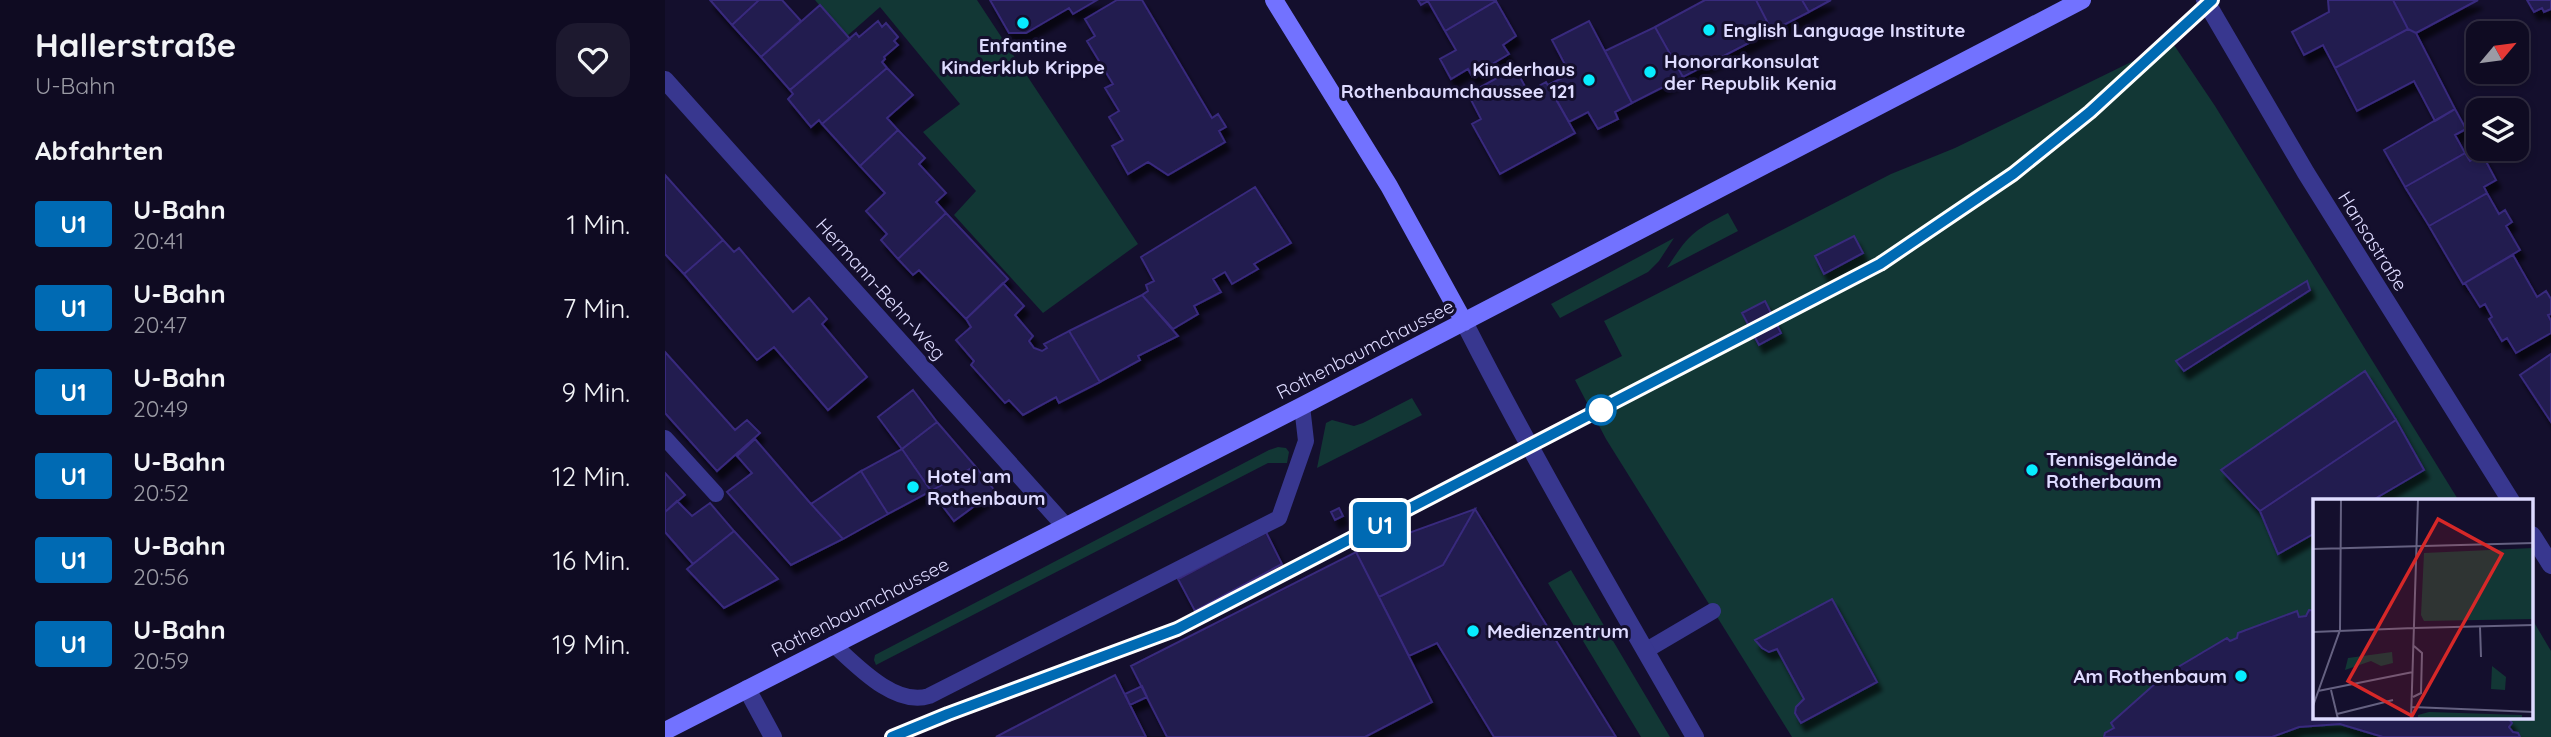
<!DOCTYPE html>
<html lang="de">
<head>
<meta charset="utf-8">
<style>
  body { margin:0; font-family:Quicksand,sans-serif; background:#1d192f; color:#f1f3f6; height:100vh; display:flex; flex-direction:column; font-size:26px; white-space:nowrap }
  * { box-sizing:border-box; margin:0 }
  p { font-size:23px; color:#9b9ba5 }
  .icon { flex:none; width:38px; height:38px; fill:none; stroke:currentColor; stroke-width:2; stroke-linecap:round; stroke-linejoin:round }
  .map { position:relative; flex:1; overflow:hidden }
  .side { display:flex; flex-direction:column; background:#0f0b22; width:665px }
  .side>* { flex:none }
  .badge { padding:0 14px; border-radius:5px; font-size:24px; line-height:46px }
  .needle { width:46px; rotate:61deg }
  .tools { position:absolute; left:1801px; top:21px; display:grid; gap:14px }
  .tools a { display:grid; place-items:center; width:63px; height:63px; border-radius:14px; background:#0f0b22; box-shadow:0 4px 10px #0003,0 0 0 2px #2f2b40; font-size:35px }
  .map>.badge { position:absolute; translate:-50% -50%; box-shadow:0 0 0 4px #fff }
  h2 { padding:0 35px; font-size:26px; line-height:63px }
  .round { display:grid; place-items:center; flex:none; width:74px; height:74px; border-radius:21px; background:#1d192f }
  .headline { display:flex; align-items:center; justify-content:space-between; height:119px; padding:0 35px }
  h1 { font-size:33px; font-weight:700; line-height:52px }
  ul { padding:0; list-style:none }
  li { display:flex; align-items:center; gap:21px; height:84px; padding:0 35px }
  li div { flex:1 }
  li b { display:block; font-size:26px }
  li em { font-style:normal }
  li .badge { min-width:77px; font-weight:700; text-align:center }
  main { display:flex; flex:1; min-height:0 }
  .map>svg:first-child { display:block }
  .green { fill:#123735 }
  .building { fill:#231a4f; stroke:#382a7d; stroke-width:2; filter:url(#shadow) }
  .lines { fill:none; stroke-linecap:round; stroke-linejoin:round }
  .service { stroke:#38378f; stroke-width:16 }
  .minor { stroke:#38378f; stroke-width:18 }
  .tertiary { stroke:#38378f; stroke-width:18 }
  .secondary { stroke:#7272ff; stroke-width:18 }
  .line-casing { stroke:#fff; stroke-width:16 }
  .line { stroke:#006ab3; stroke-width:10 }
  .poi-dot { fill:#07ecff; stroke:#140f2d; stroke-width:2.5 }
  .stop-dot { fill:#fff; stroke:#006ab3; stroke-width:3.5 }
  .labels { text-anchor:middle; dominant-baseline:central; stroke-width:6; stroke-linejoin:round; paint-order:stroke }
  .poi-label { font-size:19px; font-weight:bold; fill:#dedbff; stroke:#140f2d; text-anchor:start }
  .street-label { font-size:19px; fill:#dedbff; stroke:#140f2d }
  .inset-road { fill:none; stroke:#656181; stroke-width:2 }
  .view { fill:#d62828; fill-opacity:0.15; stroke:#d62828; stroke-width:3.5 }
  .inset-edge { fill:none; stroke:#dedbff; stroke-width:3.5 }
</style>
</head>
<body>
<main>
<section class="side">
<div class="headline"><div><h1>Hallerstraße</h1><p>U-Bahn</p></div><a class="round"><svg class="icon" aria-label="heart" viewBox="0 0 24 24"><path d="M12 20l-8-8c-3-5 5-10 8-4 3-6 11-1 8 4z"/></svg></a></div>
<h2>Abfahrten</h2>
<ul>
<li><span class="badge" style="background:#006ab3;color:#fff">U1</span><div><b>U-Bahn</b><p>20:41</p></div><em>1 Min.</em></li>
<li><span class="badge" style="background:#006ab3;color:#fff">U1</span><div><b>U-Bahn</b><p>20:47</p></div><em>7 Min.</em></li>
<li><span class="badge" style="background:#006ab3;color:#fff">U1</span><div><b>U-Bahn</b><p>20:49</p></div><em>9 Min.</em></li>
<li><span class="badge" style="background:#006ab3;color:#fff">U1</span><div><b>U-Bahn</b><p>20:52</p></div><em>12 Min.</em></li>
<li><span class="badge" style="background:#006ab3;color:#fff">U1</span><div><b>U-Bahn</b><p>20:56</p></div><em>16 Min.</em></li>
<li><span class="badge" style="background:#006ab3;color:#fff">U1</span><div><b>U-Bahn</b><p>20:59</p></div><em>19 Min.</em></li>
</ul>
</section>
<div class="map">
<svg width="1886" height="737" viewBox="0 0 1886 737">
  <defs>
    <filter id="shadow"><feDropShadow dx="4.5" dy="8" stdDeviation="2" flood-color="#0009"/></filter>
  </defs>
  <rect width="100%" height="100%" fill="#140f2d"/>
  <path class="green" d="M150,0H312L473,244L378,313L289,215L311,191L258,132L295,104L215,7L181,37Z
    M1507,42L1550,106L1794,501H1650V718H1867V619L1886,651V737H1127L941,439L910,380L957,356L939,321L1226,174L1290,148Z
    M1063,213L1073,231L1002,268C1024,234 1028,231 1063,213Z
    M1009,238L994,261L983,272L895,318L886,304Z
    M747,398L757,415L652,468L661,423L667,420L689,426L698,423Z
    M613,447L621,448L624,452L622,463H603L211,665L209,660L210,655L604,450Z
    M906,570L1005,737H976L883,583Z"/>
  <path class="building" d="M45,0H94L67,25Z
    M94,0H117L136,21L96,57L67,25Z
    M325,0H432L408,14L404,8L361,33H344Z
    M452,0H477L547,118L553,114L561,127L554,131L560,142L503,175L483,162L463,174L447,146L458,140L444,117L454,111L440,88L448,84L422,41L430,36L420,19Z
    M753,0H831V1L780,31L763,1L756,5Z
    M1040,0H1091L1107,31L1018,77L990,27Z
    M1091,0H1137L1144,12L1107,31Z
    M1137,0H1166L1144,12Z
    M1663,0H1728L1743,29L1670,68L1658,45L1639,55L1627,32L1664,12Z
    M1728,0H1813L1751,33L1743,29Z
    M1862,0H1886V9L1879,12L1877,8L1869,12Z
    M831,1L851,36L838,45L844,54L807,76L803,69L786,79L775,59L791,50L780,31Z
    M155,5L185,39L125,90L96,57Z
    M213,21L217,27L221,23L233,37L229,41L233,45L219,57L220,59L217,62L222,68L157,124L154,120L146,127L123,99L128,94L125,90L191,33L194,37Z
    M924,21L967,103L950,112L953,119L933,129L923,112L904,122L883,85L905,74L887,40Z
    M990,27L1018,77L967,103L940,51Z
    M1743,29L1751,33L1790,109L1770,121L1749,81L1692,111L1670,68Z
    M222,68L248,95L222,118L233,130L195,166L157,124Z
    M850,68L863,92L881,82L910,133L835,174L807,124L816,119L803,94Z
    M1790,109L1801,129L1790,135L1800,153L1740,187L1719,150Z
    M233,130L260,158L254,164L281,193L271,202L281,213L233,259L216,240L222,234L201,211L220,193L195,166Z
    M1800,153L1805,161L1817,154L1831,180L1819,187L1822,193L1764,226L1740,187Z
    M0,175L58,240L19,274L0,254Z
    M590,187L626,243L589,264L593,269L567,284L560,272L548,279L556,292L529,306L533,314L508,329L477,295L483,291L481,285L489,281L476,257Z
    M1822,193L1834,214L1840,210L1847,222L1841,226L1855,250L1798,284L1764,226Z
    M281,213L343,279L301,319L254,270L248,275L233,259Z
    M1189,236L1198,253L1159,274L1150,256Z
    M58,240L69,252L74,248L128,312L144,298L162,319L157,324L202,377L163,410L109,347L92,360L19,274Z
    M1848,255L1872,297L1881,291L1886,299V314L1883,315L1886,321V333L1851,353L1842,338L1837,341L1824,319L1827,317L1820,304L1815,307L1800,283Z
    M1642,281L1645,290L1519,371L1511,361Z
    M338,283L359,306L350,315L368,336L364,341L369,348L377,351L382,348L379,344L404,331L435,382L394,403L391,397L358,415L344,400L340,403L306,365L309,361L291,340L306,327L301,319Z
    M477,295L513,336L473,356L475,360L435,382L404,331Z
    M1100,301L1116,333L1094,345L1077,313Z
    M0,352L70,430L82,420L95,433L52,471L0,413Z
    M1886,354V422L1855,375Z
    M1700,371L1731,420L1595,511L1556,470Z
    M248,390L272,422L237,449L213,417Z
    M1731,420L1759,470L1706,501H1650V533L1613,554L1595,511Z
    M272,422L310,466L266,491L237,449Z
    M90,439L146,504L178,539L126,565L62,492L87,473L72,456Z
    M237,449L266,491L223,514L196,471Z
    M310,466L330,491L289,521L266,491Z
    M196,471L223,514L178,539L146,504Z
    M0,473L20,495L0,512Z
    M12,501L27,516L45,503L69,531L28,564L0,532V512Z
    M674,508L678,516L670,520L666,512Z
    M810,509L877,618L951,737H829L772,643L744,656L714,597L778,565Z
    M810,509L778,565L714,597L691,552Z
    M69,531L113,579L59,608L22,569Z
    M601,532L617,564L530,611L513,579Z
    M691,552L767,702L700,737H502L466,666Z
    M1167,599L1212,682L1136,723L1130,713L1131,707L1139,699L1112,649L1104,652L1097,648L1090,640Z
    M1644,610L1650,611V718H1843L1847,723L1844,727L1848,732L1853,733L1855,737H1718L1675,724L1634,727L1607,737H1439L1440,733L1449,728L1446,723L1492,682L1496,683L1503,679V673L1562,638L1565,641L1572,638L1573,633L1632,611L1634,617L1641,616Z
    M450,675L481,737H331L346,729Z
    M477,686L482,697L465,705L460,694Z"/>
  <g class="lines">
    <path class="service" d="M0,438L51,494
      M168,644C191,665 230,707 264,696L614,518L641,441L637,406
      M980,651L1048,611"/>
    <path class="minor" d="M1540,0L1641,173L1846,501
      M0,80L400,526
      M1867,535L1886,565
      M82,689L108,737"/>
    <path class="tertiary" d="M799,322C871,463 951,600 1030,737"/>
    <path class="secondary" d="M609,0L724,186L799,322
      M0,731L637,406L1417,0"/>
  </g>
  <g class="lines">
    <defs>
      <path id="line" d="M227,737L283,714L512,629L1215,264L1348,174L1425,112L1547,0"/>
    </defs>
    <use href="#line" class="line-casing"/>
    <use href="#line" class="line"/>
  </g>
  <g class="poi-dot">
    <circle cx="358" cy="23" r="7"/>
    <circle cx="1044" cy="30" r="7"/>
    <circle cx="985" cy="72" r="7"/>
    <circle cx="924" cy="80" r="7"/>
    <circle cx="1367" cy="470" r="7"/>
    <circle cx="248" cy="487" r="7"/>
    <circle cx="808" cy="631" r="7"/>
    <circle cx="1576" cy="676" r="7"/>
  </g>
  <circle class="stop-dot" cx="936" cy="410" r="14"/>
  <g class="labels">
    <g class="poi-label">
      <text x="1058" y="30">English Language Institute</text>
      <text x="358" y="45" text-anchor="middle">Enfantine<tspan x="358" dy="22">Kinderklub Krippe</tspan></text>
      <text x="999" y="61">Honorarkonsulat<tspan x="999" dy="22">der Republik Kenia</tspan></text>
      <text x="910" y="69" text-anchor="end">Kinderhaus<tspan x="910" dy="22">Rothenbaumchaussee 121</tspan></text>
      <text x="1381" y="459">Tennisgelände<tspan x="1381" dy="22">Rotherbaum</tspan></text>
      <text x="262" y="476">Hotel am<tspan x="262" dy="22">Rothenbaum</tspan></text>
      <text x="822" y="631">Medienzentrum</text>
      <text x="1562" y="676" text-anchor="end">Am Rothenbaum</text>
    </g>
    <g class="street-label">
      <text transform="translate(1708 241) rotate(58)">Hansastraße</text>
      <text transform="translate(216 289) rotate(48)">Hermann-Behn-Weg</text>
      <text transform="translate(700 349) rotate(-27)">Rothenbaumchaussee</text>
      <text transform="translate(195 607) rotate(-27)">Rothenbaumchaussee</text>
    </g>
  </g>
  <g transform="translate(1648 499)">
    <rect width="220" height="220" fill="#140f2d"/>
    <path d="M220,49V120L111,122L108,116L111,54ZM79,153L80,164L68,167L58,162L32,171L35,159ZM179,167L193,178L192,191L178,190ZM116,213L209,216V220H105V216Z" fill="#123735"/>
    <path class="inset-road" d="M0,50L221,44M167,128L168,158M101,129L221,126M0,133L101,129M18,191L25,220M5,192L100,173M100,198L108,194L109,154L101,147M0,207L27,131L28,0M99,208L221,213M24,215L80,201M98,220L105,0"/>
    <path class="view" d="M125,20L189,55L99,217L35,182Z"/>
    <rect width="220" height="220" class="inset-edge"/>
  </g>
</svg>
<div class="tools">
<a><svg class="needle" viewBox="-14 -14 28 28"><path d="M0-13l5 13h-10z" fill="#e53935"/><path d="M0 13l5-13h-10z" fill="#9b9ba5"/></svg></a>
<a><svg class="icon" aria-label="layers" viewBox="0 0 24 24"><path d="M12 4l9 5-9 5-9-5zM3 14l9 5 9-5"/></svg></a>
</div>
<b class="badge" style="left:715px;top:525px;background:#006ab3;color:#fff">U1</b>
</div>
</main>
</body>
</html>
